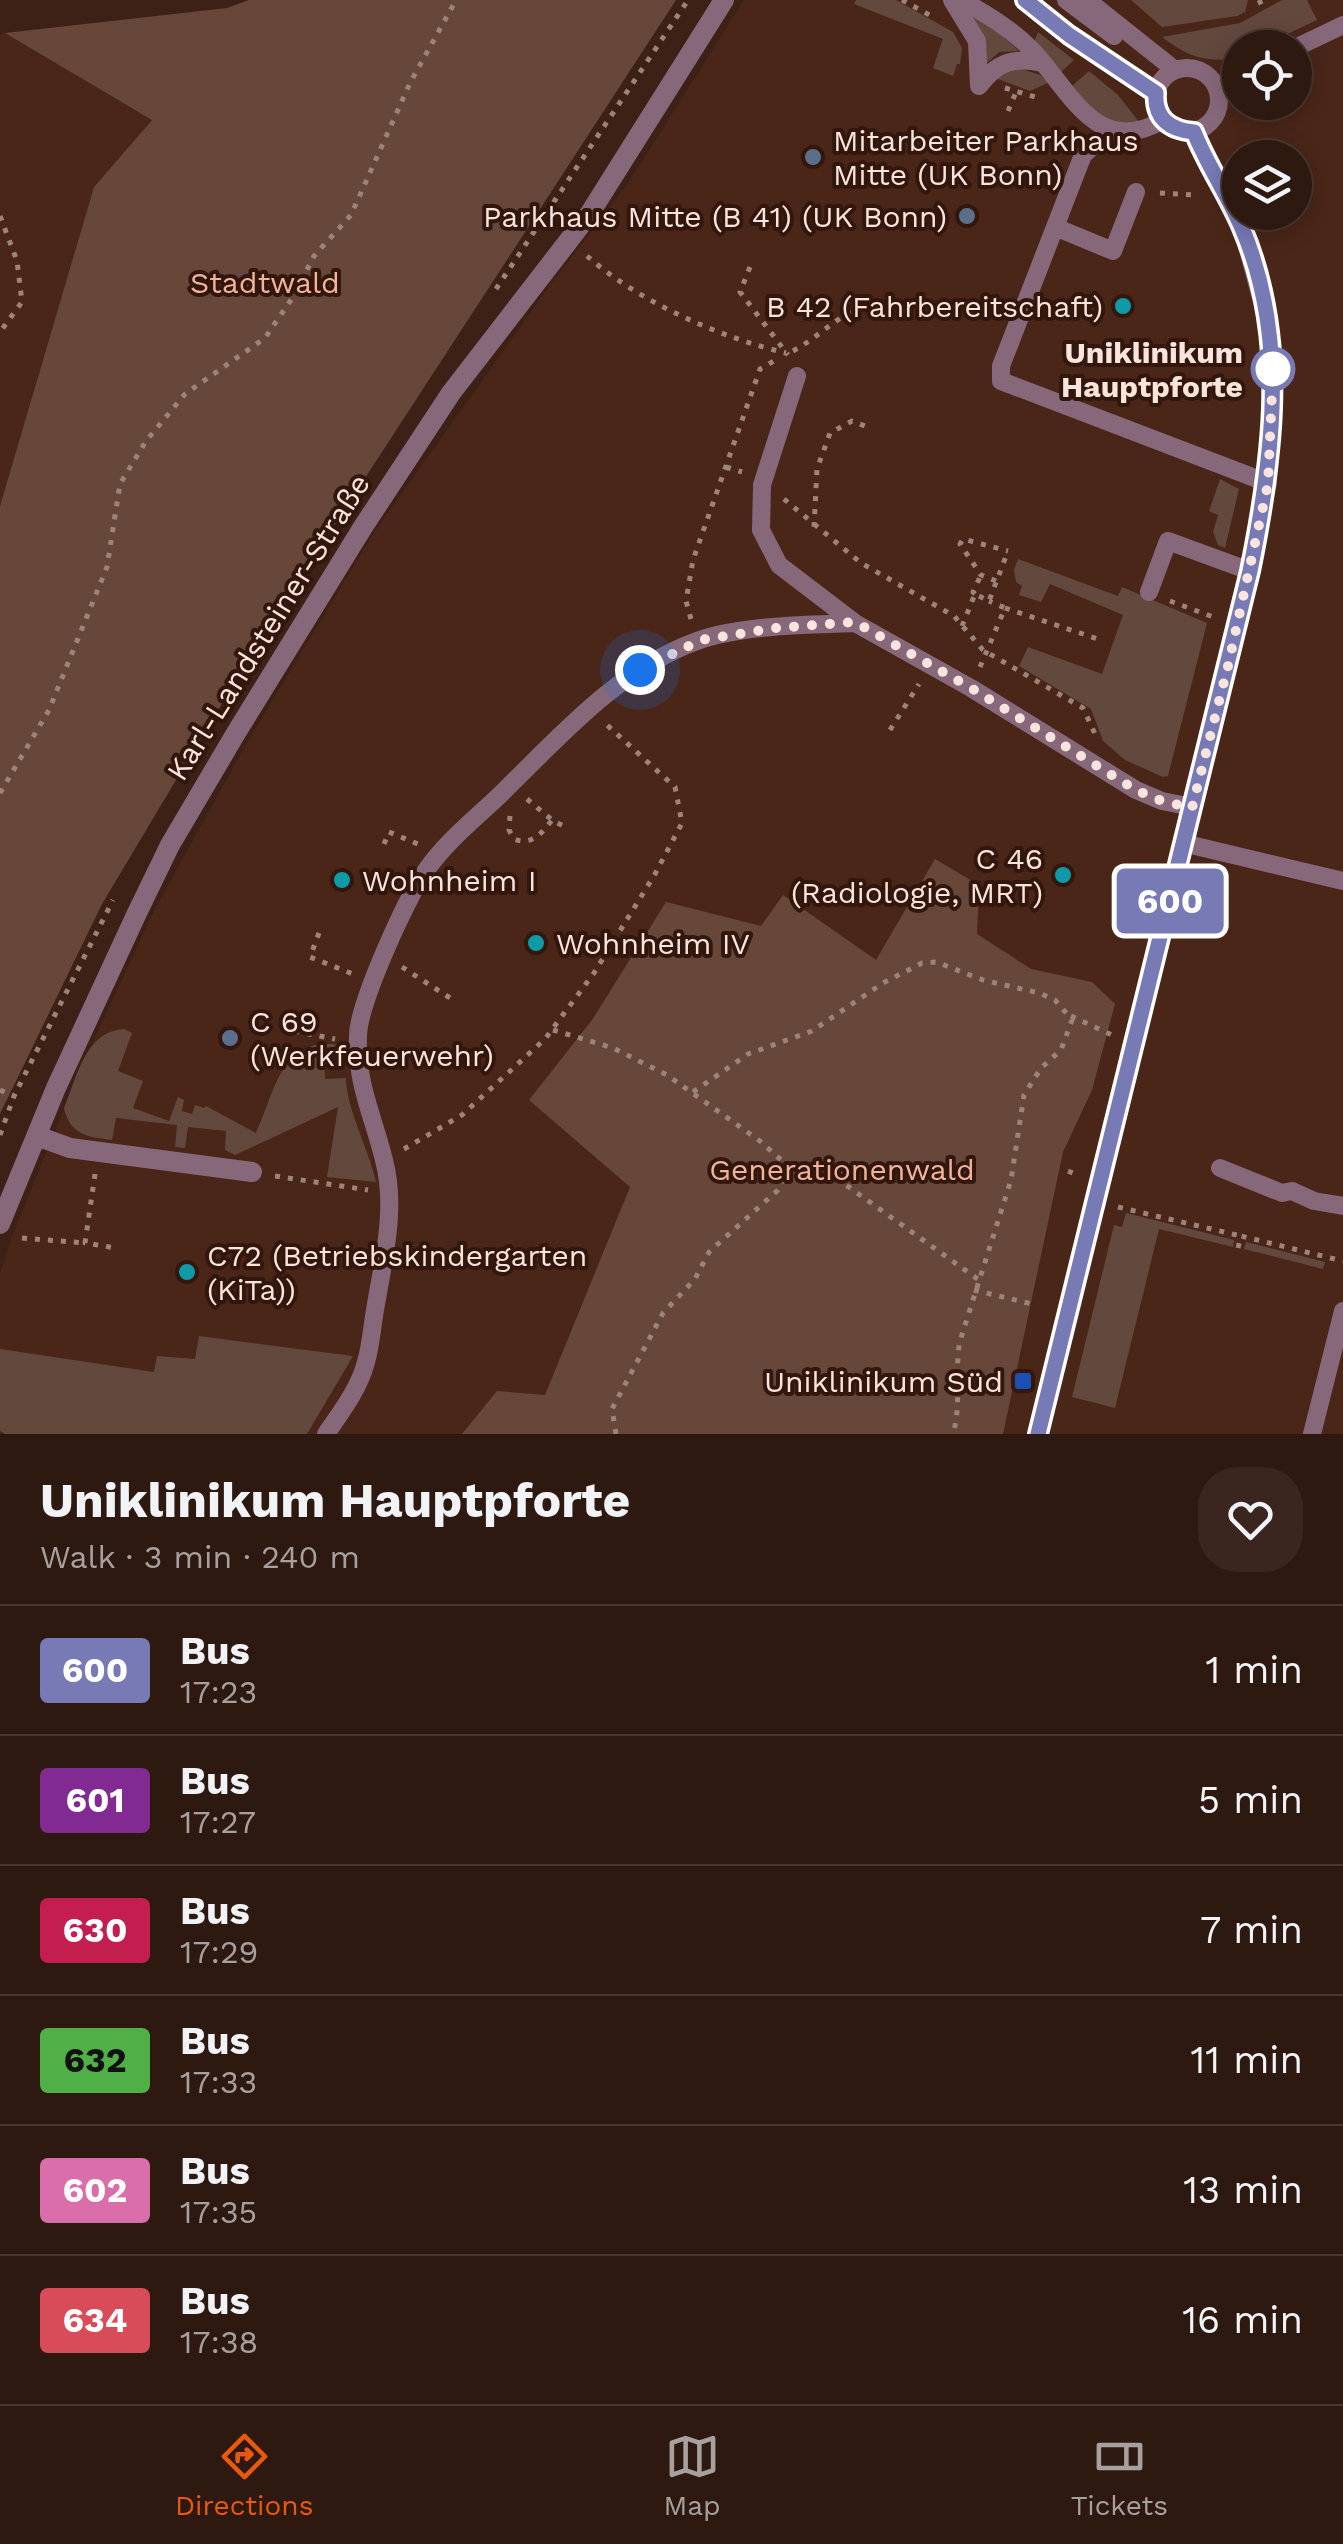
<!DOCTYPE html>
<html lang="en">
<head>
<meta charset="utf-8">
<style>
  body { margin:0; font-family:"Work Sans",sans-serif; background:#3a261e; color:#f1f3f6; height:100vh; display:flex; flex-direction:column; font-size:38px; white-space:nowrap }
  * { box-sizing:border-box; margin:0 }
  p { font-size:32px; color:#a7a09f }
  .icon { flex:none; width:55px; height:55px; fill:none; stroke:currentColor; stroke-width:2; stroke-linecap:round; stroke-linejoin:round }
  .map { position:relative; height:1434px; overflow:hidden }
  .details { display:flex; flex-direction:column; background:#2e1910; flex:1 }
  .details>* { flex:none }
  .badge { padding:0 20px; border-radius:8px; font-size:35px; line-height:65px }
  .fabs { position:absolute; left:1222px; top:30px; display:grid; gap:20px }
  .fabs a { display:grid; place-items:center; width:90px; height:90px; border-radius:50%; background:#2e1910; box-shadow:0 5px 25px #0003,0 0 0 2px #493830; font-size:50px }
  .you { position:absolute; width:50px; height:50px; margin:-25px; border:8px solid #fff; border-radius:50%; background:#1a73e8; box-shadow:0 0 0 15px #1a73e833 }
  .map>.badge { position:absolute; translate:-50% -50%; box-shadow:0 0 0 5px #fff }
  .round { display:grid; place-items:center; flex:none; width:105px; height:105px; border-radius:40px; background:#3a261e }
  .overview { display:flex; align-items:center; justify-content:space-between; height:170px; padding:0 40px }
  h1 { font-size:48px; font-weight:700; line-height:75px }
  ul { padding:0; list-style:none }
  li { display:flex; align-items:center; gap:30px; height:130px; padding:0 40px; border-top:2px solid #493830 }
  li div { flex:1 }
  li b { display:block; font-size:38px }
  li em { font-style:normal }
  li .badge { min-width:110px; font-weight:700; text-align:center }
  .tabs { display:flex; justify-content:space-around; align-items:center; height:140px; border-top:2px solid #493830; background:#2e1910; font-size:28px; color:#a7a09f }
  .tabs a { display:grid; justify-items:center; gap:5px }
  .tabs .selected { color:#ea580c }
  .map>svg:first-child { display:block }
  .built { fill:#4a2618; fill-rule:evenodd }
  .green { fill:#63483e }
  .forest { fill:#67473a }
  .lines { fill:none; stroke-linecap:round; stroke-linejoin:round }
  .path { stroke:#9d847b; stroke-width:5; stroke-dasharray:5 8; stroke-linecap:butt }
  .service { stroke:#87687b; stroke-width:18 }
  .minor { stroke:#87687b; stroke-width:20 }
  .line-casing { stroke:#fff; stroke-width:22 }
  .line { stroke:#777ab5; stroke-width:15 }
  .walk { stroke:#fae5de; stroke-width:10; stroke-dasharray:0 18 }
  .service-dot { fill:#5c6f8a; stroke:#33170c; stroke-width:4 }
  .culture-dot { fill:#0f9aa8; stroke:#33170c; stroke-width:4 }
  .stop-dot { fill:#fff; stroke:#777ab5; stroke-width:5 }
  .transit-dot { fill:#1a4fb4; stroke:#33170c; stroke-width:4 }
  .labels { text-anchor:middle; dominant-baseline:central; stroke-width:8; stroke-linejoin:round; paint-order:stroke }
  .poi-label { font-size:30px; fill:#fae5de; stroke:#33170c; text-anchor:start }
  .park-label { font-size:30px; fill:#f0b39c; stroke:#33170c }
  .stop-label { font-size:30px; font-weight:bold; fill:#fae5de; stroke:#33170c; text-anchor:end }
  .street-label { font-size:30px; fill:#fae5de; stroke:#33170c }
</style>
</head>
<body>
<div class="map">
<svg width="1343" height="1434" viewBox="0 0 1343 1434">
  <rect width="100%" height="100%" fill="#3e2116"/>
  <path class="built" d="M744,0H1343V1434H0V1274L12,1236L80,1070L156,907L248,741L373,534L548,288L629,182ZM1240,48H1295V102H1240ZM1240,158H1295V212H1240Z
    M5,33L152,119L94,187L0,506V34Z"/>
  <path class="green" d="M856,0H896L953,32L962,48L960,64H957L953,76L933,68L943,39L854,4Z
    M1131,0H1248L1245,12L1237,16L1162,27Z
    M1282,0H1307L1317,20L1260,47L1240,48L1239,58C1205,63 1188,57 1162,37L1240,23Z
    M975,17L997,31L1019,51L999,52L985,65L986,45L972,19Z
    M1038,32L1074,60L1061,72L1034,42Z
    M1019,68L1040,75L1048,83L1030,91L995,78Z
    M1089,71L1118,95L1140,123C1109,129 1090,107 1072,86Z
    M1220,479L1239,489L1225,548L1218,545L1213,532L1218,515L1209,511Z
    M1018,559L1118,596L1122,587L1207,623L1168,776L1163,777L1125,760L1103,741L1091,709L1019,666L1028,647L1102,674L1123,615L1050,584L1041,602L1019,595L1022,586L1016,582L1014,570Z
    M124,1029L132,1033L118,1071L143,1081L133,1108L169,1121L178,1097L184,1100L182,1111L192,1114L195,1105L204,1108L206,1106L256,1133C276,1090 281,1033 344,1046L324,1048L325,1079L346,1078C346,1108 369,1150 376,1182L327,1177L338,1107L235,1155L225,1150L226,1131L188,1127L185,1148L175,1147L177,1125L116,1118L112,1140C88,1137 70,1135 64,1108C77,1078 85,1031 124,1029Z
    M1126,1213L1234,1240L1233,1247L1159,1229L1115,1408L1072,1397L1114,1225L1122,1227Z
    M1246,1242L1325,1262L1323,1269L1244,1249Z
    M199,1336L353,1356L307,1434H5L0,1431V1349L154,1372L157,1356L195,1359Z"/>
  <path class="forest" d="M249,0H676L313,558L210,723L102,904L0,1114V506L94,187L152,120L5,33L227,8Z
    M935,859L979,885L977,934L1031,969L1092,982L1115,1004L1092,1090L1063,1152L1003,1434H462L497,1391L545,1395L630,1187L529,1100L592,1020L666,902L761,926L783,895L876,960Z"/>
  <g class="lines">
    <path class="path" d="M902,0L935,18
      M1259,0L1262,6
      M1005,88L1042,99
      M1008,111L1016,92
      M1295,186L1307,179L1314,184
      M1160,193L1197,195
      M0,216L17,261L22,302L0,332
      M587,256C639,302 719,337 786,353
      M750,267L740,292L788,355
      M496,289L688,0
      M793,351C815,339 833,321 855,309
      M726,467L742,472
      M784,499L861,563L954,616L983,650L1083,708L1096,736
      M814,527L817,469L830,433L852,421L865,426
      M996,581L981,575L960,544L963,539L1008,551
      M975,594L973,592L981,575
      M1170,601L1216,618
      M1005,608L1098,639
      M691,619L686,601L693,560L760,369L779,358
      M962,626L975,594L989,601L1008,551
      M980,667L1005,608L989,601
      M890,730L919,684
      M0,793L49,710L107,567L120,484L146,441L185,394L265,338L293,297L314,256L351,215L410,83L456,0
      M527,799L552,820L569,829
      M510,816L509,830L514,839C532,846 541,834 552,820
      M384,844L389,832L418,844
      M1113,902L1139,906L1142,911
      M319,933L310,957L353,974
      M402,967L450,998
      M1071,1016L1114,1036
      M553,1030L613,1048L667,1075L760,1141L790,1168L832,1175L979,1280
      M294,1031L335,1039
      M0,1090L14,1096
      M693,1092L748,1054L812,1031L883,983L922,963L936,962L983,980L1039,993L1055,1000L1072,1020L1061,1050L1041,1068L1024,1095L1011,1180L960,1341C954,1373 962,1403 953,1434
      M0,1135L14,1096L113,900
      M404,1149L462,1115L545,1039L594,973L655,874L682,823L675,787L607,725
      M1068,1171L1073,1173
      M95,1174L85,1243L116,1248
      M275,1176L368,1190
      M1118,1207L1241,1236
      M22,1238L85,1243
      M1238,1248L1241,1236L1343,1261
      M974,1290L1036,1305
      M616,1434L612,1409L663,1313L695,1279L709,1252L778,1190L790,1168"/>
    <path class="service" d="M952,0L977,41L979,86
      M961,0C986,14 1010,28 1031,49C1071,91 1097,159 1163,120
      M1025,0L1069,35L1156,93
      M1066,0L1114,36
      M1087,0L1175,70
      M1295,48L1343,25
      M1155 100a32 32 0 1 1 64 0a32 32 0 1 1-64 0Z
      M979,86C996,63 1014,56 1042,63
      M1217,86L1240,75
      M1110,131L1083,155L1001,366V381L1268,483
      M1055,227L1113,251L1136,192
      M797,376L762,485L761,530L779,565L855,623L971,688L1136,790L1162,801L1192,807
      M1149,592L1168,541L1250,571
      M1183,843L1343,881
      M1220,1168L1282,1193L1292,1191L1314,1201L1343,1206
      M326,1434C341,1412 359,1389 366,1362C371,1345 372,1327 375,1310C383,1261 397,1209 384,1160C373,1115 356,1084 358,1035C359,1003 407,896 427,869C449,838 481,814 507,788C564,732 620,669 697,641C741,625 808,625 855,623
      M1038,1434L1228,667L1268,483L1273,367L1268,324L1243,231L1194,131
      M1312,1434L1343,1311"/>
    <path class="minor" d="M37,1136L70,1148L252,1172
      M0,1224L56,1088L137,913L170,845L236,733L363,527L451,393L590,213L724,0"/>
  </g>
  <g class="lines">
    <defs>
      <path id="line" d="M1025,0L1069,35L1156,93C1154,118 1169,130 1194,132C1207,165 1228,195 1242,228C1289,339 1273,458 1250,571L1038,1434"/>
    </defs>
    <use href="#line" class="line-casing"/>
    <use href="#line" class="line"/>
    <path class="walk" d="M640,670L701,640L776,628L855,622L971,688L1136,790L1162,801L1192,808L1228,666L1268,484L1273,369"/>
  </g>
  <g class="service-dot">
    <circle cx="813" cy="157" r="10"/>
    <circle cx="967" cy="216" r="10"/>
    <circle cx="230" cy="1038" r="10"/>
  </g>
  <g class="culture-dot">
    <circle cx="1123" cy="306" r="10"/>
    <circle cx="1063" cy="875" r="10"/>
    <circle cx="342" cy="880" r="10"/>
    <circle cx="536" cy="943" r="10"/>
    <circle cx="187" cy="1272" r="10"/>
  </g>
  <circle class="stop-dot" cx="1273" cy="369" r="20"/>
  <rect class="transit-dot" x="1013" y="1371" width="20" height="20" rx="5"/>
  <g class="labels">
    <g class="poi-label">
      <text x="833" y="140">Mitarbeiter Parkhaus<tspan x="833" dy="34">Mitte (UK Bonn)</tspan></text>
      <text x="947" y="216" text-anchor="end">Parkhaus Mitte (B 41) (UK Bonn)</text>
      <text x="1103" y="306" text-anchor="end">B 42 (Fahrbereitschaft)</text>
      <text x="1043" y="858" text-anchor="end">C 46<tspan x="1043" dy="34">(Radiologie, MRT)</tspan></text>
      <text x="362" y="880">Wohnheim I</text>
      <text x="556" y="943">Wohnheim IV</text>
      <text x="250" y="1021">C 69<tspan x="250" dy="34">(Werkfeuerwehr)</tspan></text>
      <text x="207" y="1255">C72 (Betriebskindergarten<tspan x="207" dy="34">(KiTa))</tspan></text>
      <text x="1003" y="1381" text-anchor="end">Uniklinikum Süd</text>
    </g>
    <g class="park-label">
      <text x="265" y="282">Stadtwald</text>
      <text x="842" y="1169">Generationenwald</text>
    </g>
    <g class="stop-label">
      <text x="1243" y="352">Uniklinikum<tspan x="1243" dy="34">Hauptpforte</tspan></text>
    </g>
    <g class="street-label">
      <text transform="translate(268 627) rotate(-58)">Karl-Landsteiner-Straße</text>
    </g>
  </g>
</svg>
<div class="fabs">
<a><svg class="icon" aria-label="locate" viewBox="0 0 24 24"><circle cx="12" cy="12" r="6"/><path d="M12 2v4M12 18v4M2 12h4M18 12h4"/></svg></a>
<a><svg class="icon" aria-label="layers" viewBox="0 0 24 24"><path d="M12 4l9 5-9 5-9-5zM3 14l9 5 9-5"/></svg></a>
</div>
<div class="you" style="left:640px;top:670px"></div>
<b class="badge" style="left:1170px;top:901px;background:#777ab5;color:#fff">600</b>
</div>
<section class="details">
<div class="overview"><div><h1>Uniklinikum Hauptpforte</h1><p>Walk · 3 min · 240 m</p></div><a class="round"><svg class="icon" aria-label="heart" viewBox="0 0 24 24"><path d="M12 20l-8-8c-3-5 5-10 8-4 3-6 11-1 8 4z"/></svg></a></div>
<ul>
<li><span class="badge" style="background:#777ab5;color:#fff">600</span><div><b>Bus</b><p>17:23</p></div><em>1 min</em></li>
<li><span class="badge" style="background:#812a91;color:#fff">601</span><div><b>Bus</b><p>17:27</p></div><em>5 min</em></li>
<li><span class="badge" style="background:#c41e50;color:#fff">630</span><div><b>Bus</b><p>17:29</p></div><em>7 min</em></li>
<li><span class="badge" style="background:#50af47;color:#111">632</span><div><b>Bus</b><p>17:33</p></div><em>11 min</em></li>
<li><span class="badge" style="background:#da6eab;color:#fff">602</span><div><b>Bus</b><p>17:35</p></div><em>13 min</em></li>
<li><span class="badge" style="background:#d84c59;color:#fff">634</span><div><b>Bus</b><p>17:38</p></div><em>16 min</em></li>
</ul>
</section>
<nav class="tabs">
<a class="selected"><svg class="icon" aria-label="directions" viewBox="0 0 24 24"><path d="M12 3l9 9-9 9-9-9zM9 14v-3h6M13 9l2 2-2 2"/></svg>Directions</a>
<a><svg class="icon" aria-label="map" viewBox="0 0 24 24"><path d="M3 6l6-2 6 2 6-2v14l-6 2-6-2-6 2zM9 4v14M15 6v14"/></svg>Map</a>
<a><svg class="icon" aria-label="tickets" viewBox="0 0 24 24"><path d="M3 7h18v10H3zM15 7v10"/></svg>Tickets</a>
</nav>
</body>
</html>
